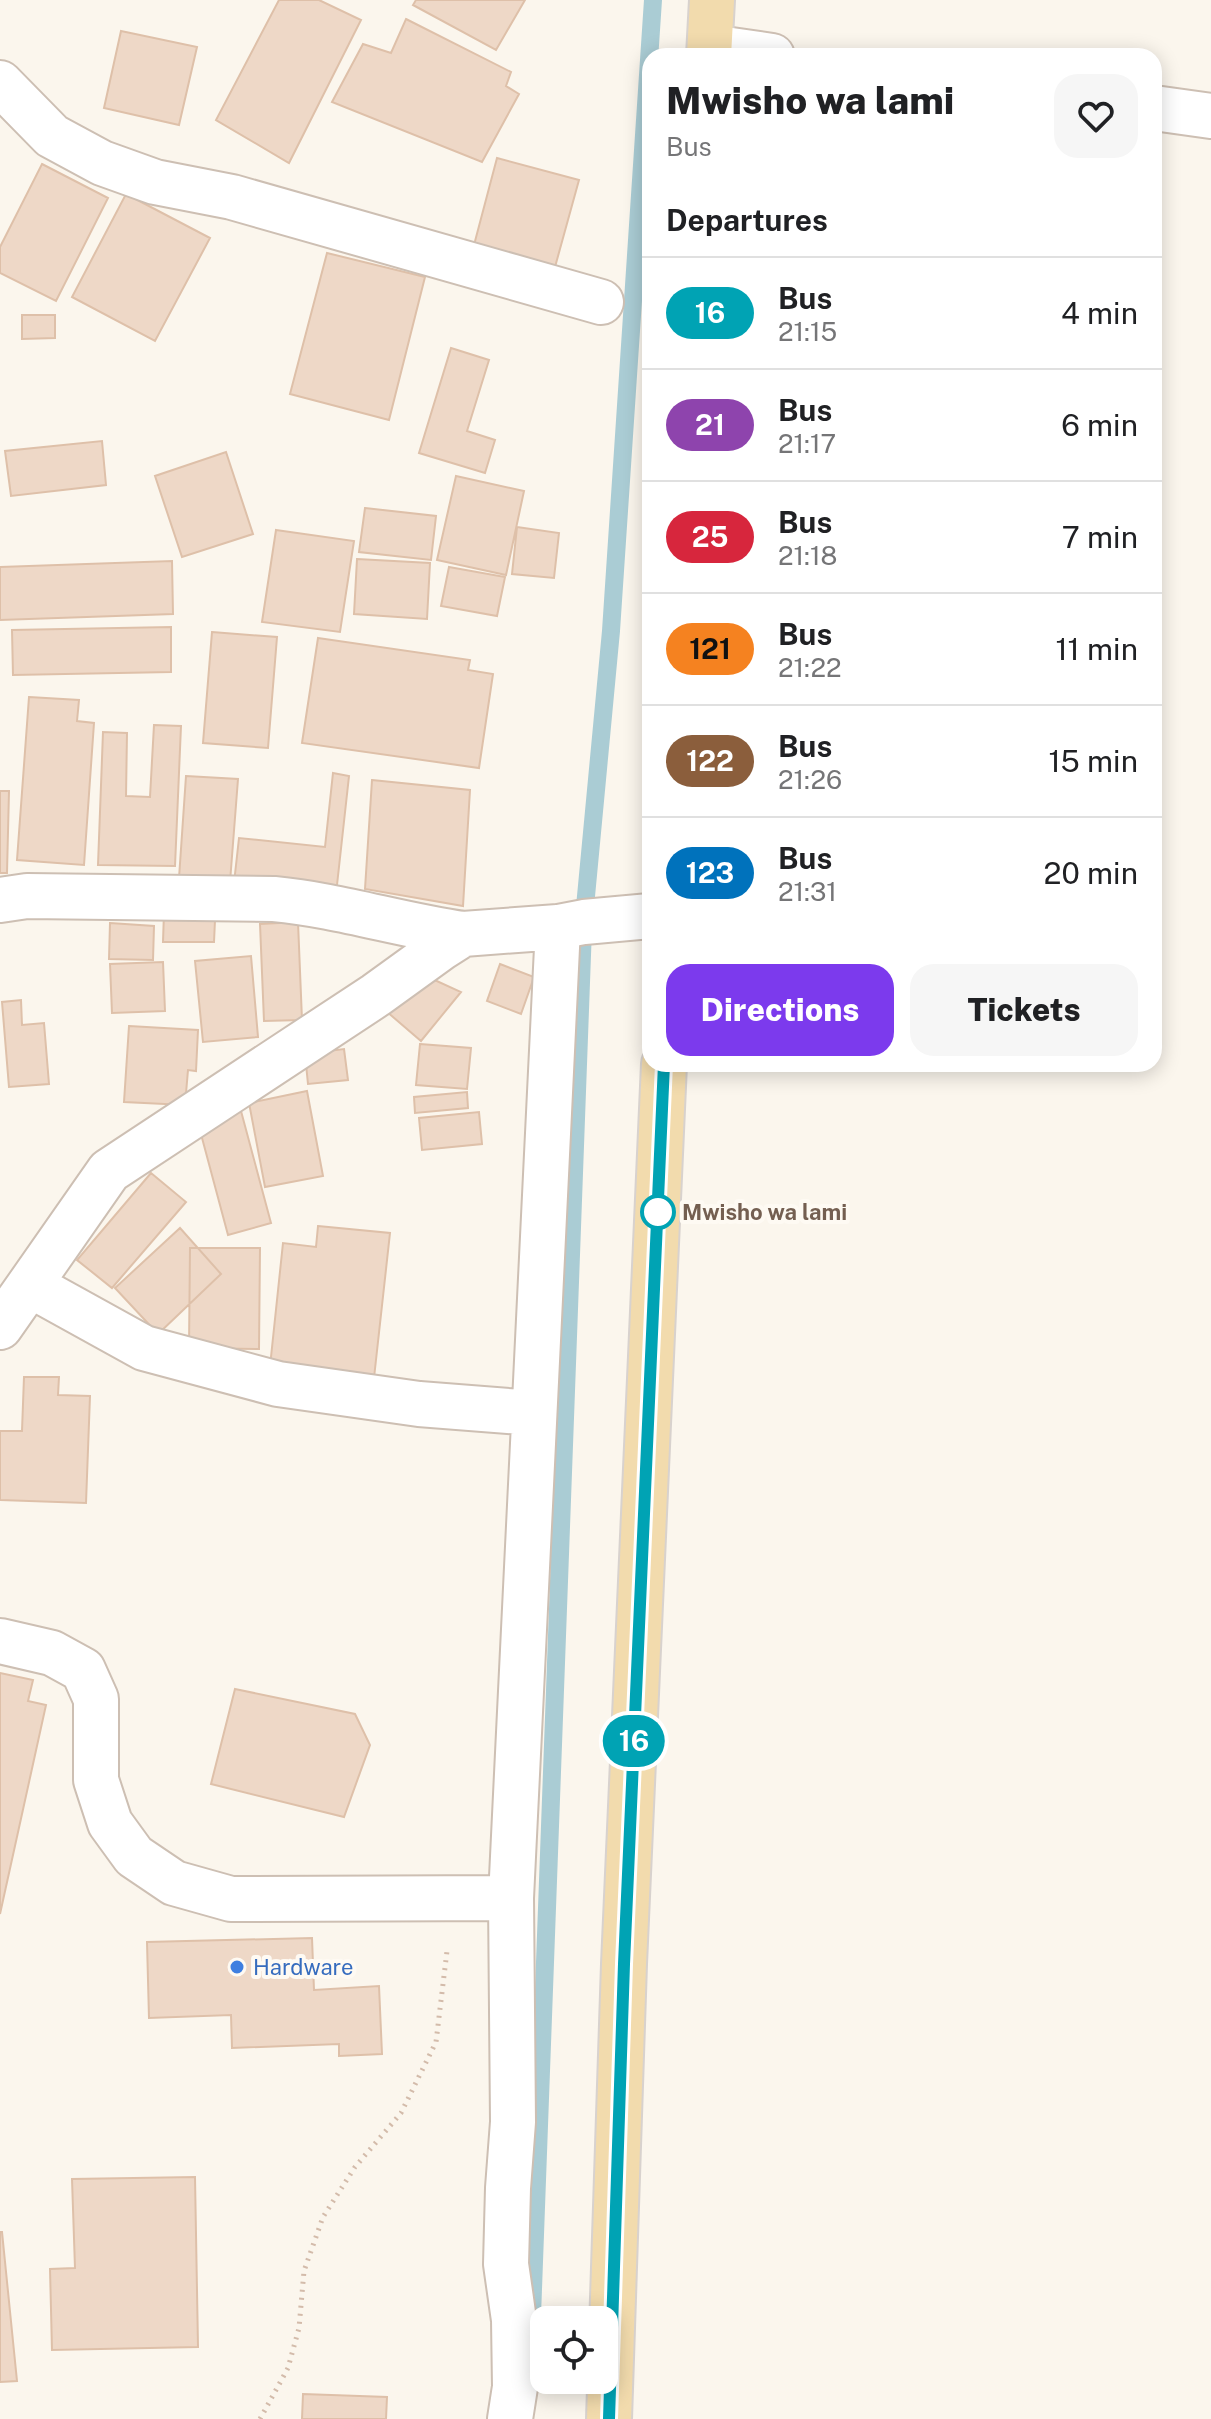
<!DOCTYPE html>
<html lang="en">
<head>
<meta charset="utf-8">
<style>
  body { margin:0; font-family:"Public Sans",sans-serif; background:#f6f6f6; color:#202124; height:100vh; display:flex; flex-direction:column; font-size:30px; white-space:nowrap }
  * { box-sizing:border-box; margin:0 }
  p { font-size:26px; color:#757577 }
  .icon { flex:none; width:44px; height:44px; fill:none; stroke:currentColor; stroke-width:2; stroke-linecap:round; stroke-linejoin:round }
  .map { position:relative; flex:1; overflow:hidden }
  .panel { position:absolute; left:642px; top:48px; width:520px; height:1024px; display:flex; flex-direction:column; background:#fff; border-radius:24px; box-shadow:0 4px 20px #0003 }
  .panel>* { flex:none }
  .badge { padding:0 16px; border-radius:26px; font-size:28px; line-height:52px }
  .tools { position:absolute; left:530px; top:2306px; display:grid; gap:16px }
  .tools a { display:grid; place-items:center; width:88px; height:88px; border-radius:16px; background:#fff; box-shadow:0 4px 20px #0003; font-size:40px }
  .map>.badge { position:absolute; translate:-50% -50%; box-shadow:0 0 0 4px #fff }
  h2 { padding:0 24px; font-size:30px; line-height:72px }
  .round { display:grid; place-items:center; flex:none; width:84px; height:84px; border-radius:24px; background:#f6f6f6 }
  .overview { display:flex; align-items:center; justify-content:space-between; height:136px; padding:0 24px }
  h1 { font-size:38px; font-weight:800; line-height:60px }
  .primary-button { display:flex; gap:16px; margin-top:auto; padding:16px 24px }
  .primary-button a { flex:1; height:92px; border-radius:24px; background:#7c3aed; color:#fff; font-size:32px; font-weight:800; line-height:92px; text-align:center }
  .primary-button a+a { background:#f6f6f6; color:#202124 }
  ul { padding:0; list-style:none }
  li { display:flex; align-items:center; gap:24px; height:112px; padding:0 24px; border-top:2px solid #e0e0e0 }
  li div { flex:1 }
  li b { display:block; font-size:30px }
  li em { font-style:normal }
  li .badge { min-width:88px; font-weight:700; text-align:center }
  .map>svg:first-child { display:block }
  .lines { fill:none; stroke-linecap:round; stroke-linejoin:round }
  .stream { stroke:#aaccd4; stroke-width:18 }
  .building { fill:#eed8c7; stroke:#dec0a9; stroke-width:2 }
  .minor-casing { stroke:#cdbfb3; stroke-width:48 }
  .major-casing { stroke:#d8d2ce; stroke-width:48 }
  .path { stroke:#d3bbaa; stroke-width:5; stroke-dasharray:2 6; stroke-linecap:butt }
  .minor { stroke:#fff; stroke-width:44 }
  .major { stroke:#f2dbad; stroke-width:44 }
  .line-casing { stroke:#fff; stroke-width:18 }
  .line { stroke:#00a3b4; stroke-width:12 }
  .stop-dot { fill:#fff; stroke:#00a3b4; stroke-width:4 }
  .shop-dot { fill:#3f7fe0; stroke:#fefaf3; stroke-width:3 }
  .labels { text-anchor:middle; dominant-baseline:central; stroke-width:8; stroke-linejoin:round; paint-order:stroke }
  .stop-label { font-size:22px; font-weight:bold; fill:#745f51; stroke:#fefaf3; text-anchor:start }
  .shop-label { font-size:22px; fill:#366cbe; stroke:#fefaf3; text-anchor:start }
</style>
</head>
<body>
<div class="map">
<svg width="1211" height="2419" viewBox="0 0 1211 2419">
  <rect width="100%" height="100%" fill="#fbf6ed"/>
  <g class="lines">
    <path class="stream" d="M532,2316L583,928L611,631L653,0"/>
  </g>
  <path class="building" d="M279,0H319L361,20L289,163L216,120Z
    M416,0H525L496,50L413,5Z
    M406,19L511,72L506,86L519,94L482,162L332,102L363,44L391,53Z
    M121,31L197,47L179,125L104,108Z
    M497,158L579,180L555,267L474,245Z
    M42,164L108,198L56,301L0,273V247Z
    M126,194L210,238L155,341L72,297Z
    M327,253L425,277L389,420L290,394Z
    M22,315H55V338L22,339Z
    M451,348L489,360L467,431L495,440L485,473L419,453Z
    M102,441L106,485L11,496L5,451Z
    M226,452L253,534L182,557L155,476Z
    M456,476L524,491L506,575L437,560Z
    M365,508L436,516L431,560L359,552Z
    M517,527L559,533L554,578L512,574Z
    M276,530L354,541L340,632L262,622Z
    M357,559L430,563L427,619L354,614Z
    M172,561L173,614L0,620V567Z
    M449,567L505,577L497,616L441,606Z
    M171,627V672L13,675L12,630Z
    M212,632L277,637L268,748L203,743Z
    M318,638L470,660L468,670L493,674L479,768L302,743Z
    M29,697L79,700L77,721L94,723L84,865L17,860Z
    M154,725L181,726L175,866L98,865L103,732L127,733L126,796L150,797Z
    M333,773L349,776L336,894L234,883L239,838L325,847Z
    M186,776L238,779L230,882L179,878Z
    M372,780L470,790L463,906L365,889Z
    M0,791H9L7,873H0Z
    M164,912H199V920H215L214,942H163Z
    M298,922L302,1020L264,1021L260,924Z
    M110,923L154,926L153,960L109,959Z
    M251,956L258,1037L203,1042L195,961Z
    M163,962L165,1011L112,1013L110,964Z
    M500,964L534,977L521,1014L487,1001Z
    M428,977L461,992L421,1041L386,1011Z
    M21,1000L22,1025L44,1023L49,1084L9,1087L2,1002Z
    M129,1026L198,1030L196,1071L188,1070L185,1105L124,1102Z
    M420,1044L471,1048L467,1089L416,1085Z
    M344,1049L348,1080L308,1084L305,1054Z
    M307,1091L323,1176L265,1187L249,1103Z
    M467,1092L468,1108L415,1113L414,1097Z
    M241,1111L271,1223L228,1235L198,1123Z
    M479,1112L482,1144L422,1150L419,1118Z
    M151,1173L186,1202L112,1288L77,1260Z
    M318,1226L390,1233L373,1387L269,1376L283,1243L316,1247Z
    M180,1228L221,1274L158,1334L115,1288Z
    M190,1248H260L259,1349L189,1348Z
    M24,1377H59L58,1395L90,1396L86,1503L0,1500V1431H22Z
    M0,1673L33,1680L28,1701L46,1705L0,1914Z
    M235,1689L355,1714L370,1745L344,1817L211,1784Z
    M312,1938L314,1990L379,1986L382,2054L339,2056V2044L232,2048L231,2015L149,2018L147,1942Z
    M195,2177L198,2347L52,2350L50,2269L75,2268L72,2179Z
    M0,2232H2L17,2381L0,2382Z
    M303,2394L387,2397L386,2419H302Z"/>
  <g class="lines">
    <defs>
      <path id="minor" d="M710,47L772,56
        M0,83L52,136L102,163L155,182L232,197L601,302
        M1154,108L1211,116
        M0,900L27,896L274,899C338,905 400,925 463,934
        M30,1285L144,1348L278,1384L419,1404L534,1413
        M0,1327L109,1171L376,995L441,948L463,934L558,927L584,922L650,916
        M0,1641L52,1653L83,1670L96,1699V1780L110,1823L134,1856L174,1883L231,1899L511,1898
        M510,2419L515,2387L514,2320L506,2264L508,2188L513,2122L511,1898L558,927"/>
      <path id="major" d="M709,56L712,0
        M609,2419L624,1964L664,1064"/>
    </defs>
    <use href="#minor" class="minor-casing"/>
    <use href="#major" class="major-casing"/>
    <path class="path" d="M260,2419L288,2368L299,2328L304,2271L323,2217L355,2167L401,2113L436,2042L447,1951"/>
    <use href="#minor" class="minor"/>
    <use href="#major" class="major"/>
  </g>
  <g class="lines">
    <defs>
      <path id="line" d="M609,2419L624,1964L664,1064"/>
    </defs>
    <use href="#line" class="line-casing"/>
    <use href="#line" class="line"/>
  </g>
  <circle class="stop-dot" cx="658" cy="1212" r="16"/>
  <circle class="shop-dot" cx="237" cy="1967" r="8"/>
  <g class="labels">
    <g class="stop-label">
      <text x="682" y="1212">Mwisho wa lami</text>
    </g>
    <g class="shop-label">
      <text x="253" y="1967">Hardware</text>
    </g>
  </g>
</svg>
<div class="tools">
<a><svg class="icon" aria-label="locate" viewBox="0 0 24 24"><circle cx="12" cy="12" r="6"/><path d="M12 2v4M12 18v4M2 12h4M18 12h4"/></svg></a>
</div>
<b class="badge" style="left:634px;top:1741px;background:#00a3b4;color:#fff">16</b>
<section class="panel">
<div class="overview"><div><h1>Mwisho wa lami</h1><p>Bus</p></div><a class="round"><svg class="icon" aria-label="heart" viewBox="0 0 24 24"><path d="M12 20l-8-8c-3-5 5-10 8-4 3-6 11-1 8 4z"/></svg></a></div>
<h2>Departures</h2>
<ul>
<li><span class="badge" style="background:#00a3b4;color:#fff">16</span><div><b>Bus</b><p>21:15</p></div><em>4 min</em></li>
<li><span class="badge" style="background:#8e44ad;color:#fff">21</span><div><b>Bus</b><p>21:17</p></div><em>6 min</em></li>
<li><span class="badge" style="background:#d7263d;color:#fff">25</span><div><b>Bus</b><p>21:18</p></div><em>7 min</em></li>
<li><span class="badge" style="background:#f58220;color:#111">121</span><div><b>Bus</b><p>21:22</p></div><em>11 min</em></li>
<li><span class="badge" style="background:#8b5e3c;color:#fff">122</span><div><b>Bus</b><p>21:26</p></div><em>15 min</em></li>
<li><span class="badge" style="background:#0072bc;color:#fff">123</span><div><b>Bus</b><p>21:31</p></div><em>20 min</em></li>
</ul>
<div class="primary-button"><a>Directions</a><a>Tickets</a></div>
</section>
</div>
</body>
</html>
